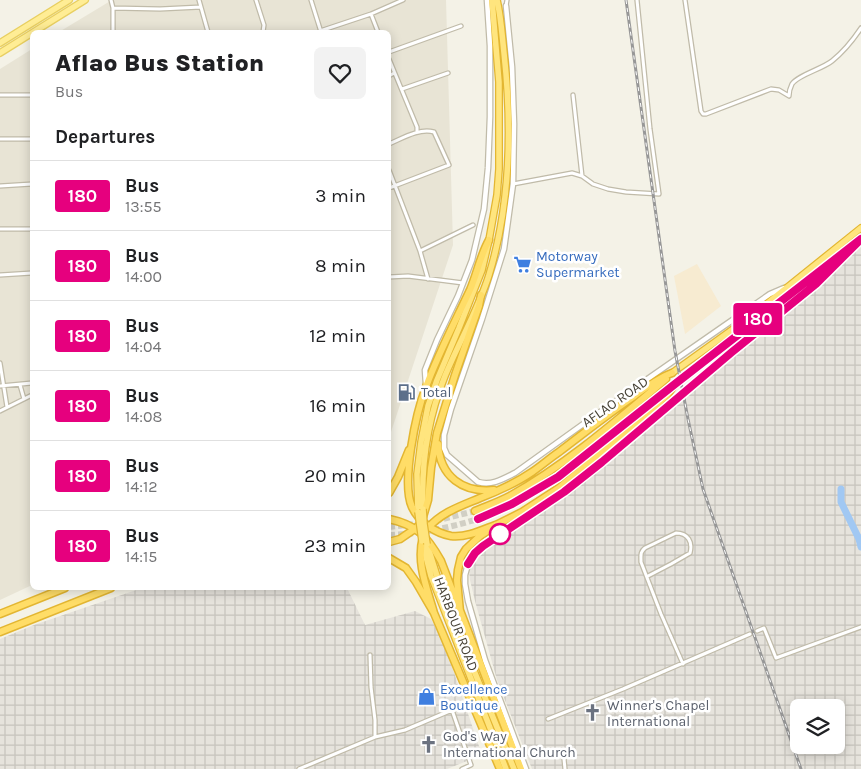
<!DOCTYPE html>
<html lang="en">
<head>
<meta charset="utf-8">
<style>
  body { margin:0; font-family:Karla,sans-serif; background:#f2f2f2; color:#202124; height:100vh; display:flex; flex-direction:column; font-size:19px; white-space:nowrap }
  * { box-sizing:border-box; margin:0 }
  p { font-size:16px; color:#757577 }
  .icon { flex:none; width:28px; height:28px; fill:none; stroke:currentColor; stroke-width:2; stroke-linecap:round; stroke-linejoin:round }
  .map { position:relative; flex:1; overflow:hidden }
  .sheet { position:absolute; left:30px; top:30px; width:361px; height:560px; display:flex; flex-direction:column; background:#fff; border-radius:8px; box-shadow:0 2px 12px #0003 }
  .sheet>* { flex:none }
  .badge { padding:0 10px; border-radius:4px; font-size:18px; line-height:32px }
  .controls { position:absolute; left:790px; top:699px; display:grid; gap:10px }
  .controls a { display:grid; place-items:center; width:55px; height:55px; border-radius:8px; background:#fff; box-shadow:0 2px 12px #0003; font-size:25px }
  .map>.badge { position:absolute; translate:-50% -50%; box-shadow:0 0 0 2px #fff }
  h2 { padding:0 25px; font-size:19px; line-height:45px }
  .round { display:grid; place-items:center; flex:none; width:52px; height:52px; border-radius:8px; background:#f2f2f2 }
  .summary { display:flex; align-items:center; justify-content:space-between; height:85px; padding:0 25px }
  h1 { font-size:24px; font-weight:800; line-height:38px }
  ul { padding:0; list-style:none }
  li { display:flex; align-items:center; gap:15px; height:70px; padding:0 25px; border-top:1px solid #e0e0e0 }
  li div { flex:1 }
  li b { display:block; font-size:19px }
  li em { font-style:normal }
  li .badge { min-width:55px; font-weight:700; text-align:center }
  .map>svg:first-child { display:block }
  .residential { fill:#e8e4d5 }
  .commercial { fill:#f7ebd1 }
  .industrial { fill:url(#industrial-grid); fill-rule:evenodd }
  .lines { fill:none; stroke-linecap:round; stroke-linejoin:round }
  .river { stroke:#a1c8f3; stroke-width:7 }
  .motorway-tunnel { stroke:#d1cfc4; stroke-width:6; stroke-dasharray:6 3; stroke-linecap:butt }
  .minor-casing { stroke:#c0bba9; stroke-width:5.5 }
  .tertiary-casing { stroke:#c0bba9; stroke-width:7 }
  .primary-casing { stroke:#e8cf61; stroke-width:8 }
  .trunk-casing { stroke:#e3b632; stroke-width:8 }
  .motorway-casing { stroke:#e3b632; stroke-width:9 }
  .minor { stroke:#fff; stroke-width:3 }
  .tertiary { stroke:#fff; stroke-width:4.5 }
  .primary { stroke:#ffed95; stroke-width:5.5 }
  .trunk { stroke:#ffe57e; stroke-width:5.5 }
  .motorway { stroke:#ffdd67; stroke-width:6 }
  .rail-casing { stroke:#979797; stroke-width:3 }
  .rail { stroke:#fff; stroke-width:1; stroke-dasharray:4; stroke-linecap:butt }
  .trunk-bridge-casing { stroke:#e3b632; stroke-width:8; stroke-linecap:butt }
  .trunk-bridge { stroke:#ffe57e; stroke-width:5.5 }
  .line-casing { stroke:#fff; stroke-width:11 }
  .line { stroke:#e6007e; stroke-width:8 }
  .stop-dot { fill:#fff; stroke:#e6007e; stroke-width:2.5 }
  .labels { text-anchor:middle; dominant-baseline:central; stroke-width:5; stroke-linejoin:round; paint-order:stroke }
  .shop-label { font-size:14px; fill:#366cbe; stroke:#fff; text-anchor:start }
  .service-label { font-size:14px; fill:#4e5e75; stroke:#fff; text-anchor:start }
  .street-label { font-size:14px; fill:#474236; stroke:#fff }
  .worship-label { font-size:14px; fill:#5b616d; stroke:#fff; text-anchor:start }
</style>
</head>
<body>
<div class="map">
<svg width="861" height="769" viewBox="0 0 861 769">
  <defs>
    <pattern id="industrial-grid" width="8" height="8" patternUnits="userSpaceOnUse" patternTransform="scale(1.25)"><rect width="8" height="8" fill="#e6e3dc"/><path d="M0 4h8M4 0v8" fill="none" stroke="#c7c4bd"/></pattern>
  </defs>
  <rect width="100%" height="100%" fill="#f4f2e7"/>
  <path class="residential" d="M112,0H446L453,245L389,438V32H59Z
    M32,49V585L0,600V69Z"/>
  <path class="commercial" d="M697,264L721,306L685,334L674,276Z"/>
  <path class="industrial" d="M861,243V769H532L497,680L475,601L470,580L469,570L471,564L476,556L489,546L506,535L563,497L586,479L639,435L697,384L810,291ZM799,708H836V745H799Z
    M142,588H347L365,625L415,611L431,619L444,643L482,755L447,769H0V639L34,625Z"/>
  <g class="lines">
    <path class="river" d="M841,489V502L859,539L861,547"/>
    <path class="motorway-tunnel" d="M435,521L475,511
      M389,527L423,523
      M389,535C420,534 448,528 478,519"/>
    <defs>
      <path id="minor" d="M111,0L113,8V32
        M199,0L208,32
        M256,0L264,25L263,32
        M311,0L321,32
        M685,0L701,111L703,114H706L771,89L779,90L789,96C789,92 790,88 792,84C798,75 822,69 832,61C843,52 853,40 861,28
        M506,6L507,0
        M113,8L160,9L201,7
        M371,14L378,32
        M320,31L371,14L403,0
        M389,52L461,26
        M389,59L417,127V132
        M389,76L394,73
        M402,89L448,73
        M0,95H32
        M573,95L582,176
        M0,139H32
        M389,144C403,138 419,128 434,132L449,165L389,188
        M389,170L420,251L428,279
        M513,184L572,173L582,176L593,184L608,189L626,192L659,194L650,129L637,0
        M0,186L32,184
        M0,229H32
        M420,251L473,225
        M0,275L32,273
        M389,277L408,276L463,283
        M0,363L7,407
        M20,385L24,399
        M0,386L32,383
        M0,411L32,395
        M648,576L671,564L690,553C693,542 688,533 676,533L645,548C640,552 641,555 641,562L661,614L683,664
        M757,631L764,628L776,658L861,627
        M370,655L371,687L375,720V737
        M548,719L623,689L750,634
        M564,759L565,769
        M299,769L375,737L405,730L452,710L471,765L462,769"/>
      <path id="tertiary" d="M506,6L512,67L514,124L513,184L504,249L482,319L451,409L444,435V448L447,455L478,482C492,486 503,479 515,473L600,412L721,328L770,294L784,288
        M426,385L425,370L437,340L458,296L472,260L484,209L488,168L490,117V46L487,0
        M526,769L485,660L468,601L465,584V575L468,564L472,557L479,549L490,541L510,528L564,492L602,462L816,284L849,251"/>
      <path id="primary" d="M0,43L69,0
        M0,53L85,0"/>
      <path id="trunk" d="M672,373L754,314L861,228
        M675,384L861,239
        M423,509C421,462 427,420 445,376C459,342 478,310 489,275C511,203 512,126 504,53C502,35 501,17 497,0
        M418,512L417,474L421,442L428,406L437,380L459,328L482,270L489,240L497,195L499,169V82L492,0
        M427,544L442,592L514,769
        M423,545L431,576L506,769"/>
      <path id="motorway" d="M489,240C480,256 477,274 470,290C455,322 438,354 426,387C416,413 401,482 412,507C419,522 435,533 451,536C467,538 484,529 498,524
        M438,444C440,477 463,493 494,490
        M389,493L398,477L409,450
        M475,511C487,506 499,502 510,496C567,464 616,421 666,379
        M423,517L428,500L431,468L437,433L455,375L479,306L481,295
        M389,519C417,525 427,536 441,561L521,769
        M478,519L513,504L558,477L666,391
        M428,528C442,512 461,506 480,498C498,491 516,483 532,472C541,466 550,458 559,452C584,433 608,414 633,397C645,388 658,378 672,373
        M423,537C416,563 427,588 434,613
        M389,542L400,539L416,528L418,526
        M389,558L406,568L416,582L434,613L500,769
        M460,612L457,580L458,570L461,557L466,549L480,536L498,524L522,512L559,488L654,407L667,395L675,384
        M0,614L65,588
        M0,632L111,588"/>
    </defs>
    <use href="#minor" class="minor-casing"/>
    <use href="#tertiary" class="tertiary-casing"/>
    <use href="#primary" class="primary-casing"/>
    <use href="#trunk" class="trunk-casing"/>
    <use href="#motorway" class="motorway-casing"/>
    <use href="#minor" class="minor"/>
    <use href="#tertiary" class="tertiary"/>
    <use href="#primary" class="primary"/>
    <use href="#trunk" class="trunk"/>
    <use href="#motorway" class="motorway"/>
    <defs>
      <path id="rail" d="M626,0L675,351L688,419L703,489L801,769"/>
    </defs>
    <use href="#rail" class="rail-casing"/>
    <use href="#rail" class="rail"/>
    <defs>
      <path id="trunk-bridge" d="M423,509L424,524L427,544
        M418,512L422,541"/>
    </defs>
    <use href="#trunk-bridge" class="trunk-bridge-casing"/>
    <use href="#trunk-bridge" class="trunk-bridge"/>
  </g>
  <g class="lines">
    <defs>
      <path id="line" d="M468,564L475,553L483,546L564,492L602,462L732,352L816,284L861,239L675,384L558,477L512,504L478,519"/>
    </defs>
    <use href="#line" class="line-casing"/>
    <use href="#line" class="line"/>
  </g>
  <defs>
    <symbol id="supermarket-bare" viewBox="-9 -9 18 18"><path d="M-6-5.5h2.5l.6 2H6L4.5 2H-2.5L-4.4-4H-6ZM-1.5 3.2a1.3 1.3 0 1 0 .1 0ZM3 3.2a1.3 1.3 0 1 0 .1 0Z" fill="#3f7fe0" stroke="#fff" stroke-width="2.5" paint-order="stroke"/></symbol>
    <symbol id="fuel-bare" viewBox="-9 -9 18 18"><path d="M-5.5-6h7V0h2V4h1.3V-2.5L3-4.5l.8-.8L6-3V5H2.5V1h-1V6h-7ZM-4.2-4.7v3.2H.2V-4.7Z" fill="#5c6f8a" stroke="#fff" stroke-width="2.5" paint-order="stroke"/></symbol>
    <symbol id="shop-bare" viewBox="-9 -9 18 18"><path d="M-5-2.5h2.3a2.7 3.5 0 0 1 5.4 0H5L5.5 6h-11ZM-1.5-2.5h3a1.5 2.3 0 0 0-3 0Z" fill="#3f7fe0" stroke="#fff" stroke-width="2.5" paint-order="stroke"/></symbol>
    <symbol id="church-bare" viewBox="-9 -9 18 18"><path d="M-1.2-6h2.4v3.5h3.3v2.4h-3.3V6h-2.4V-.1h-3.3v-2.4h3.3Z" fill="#6b7280" stroke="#fff" stroke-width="2.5" paint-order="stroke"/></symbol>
  </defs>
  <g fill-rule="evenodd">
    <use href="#supermarket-bare" x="510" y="252" width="25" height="25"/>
    <use href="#fuel-bare" x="394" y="380" width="25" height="25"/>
    <use href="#shop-bare" x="414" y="684" width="25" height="25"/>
    <use href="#church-bare" x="580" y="700" width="25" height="25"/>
    <use href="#church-bare" x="416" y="732" width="25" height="25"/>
  </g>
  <circle class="stop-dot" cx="500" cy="534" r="10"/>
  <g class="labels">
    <g class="shop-label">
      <text x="536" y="256">Motorway<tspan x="536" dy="16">Supermarket</tspan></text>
      <text x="440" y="689">Excellence<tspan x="440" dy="16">Boutique</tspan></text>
    </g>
    <g class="service-label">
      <text x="421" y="392">Total</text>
    </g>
    <g class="street-label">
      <text transform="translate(615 402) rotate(-35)">AFLAO ROAD</text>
      <text transform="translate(456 624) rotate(69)">HARBOUR ROAD</text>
    </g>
    <g class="worship-label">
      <text x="607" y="705">Winner's Chapel<tspan x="607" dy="16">International</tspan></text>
      <text x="443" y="736">God's Way<tspan x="443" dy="16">International Church</tspan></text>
    </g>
  </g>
</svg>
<div class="controls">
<a><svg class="icon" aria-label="layers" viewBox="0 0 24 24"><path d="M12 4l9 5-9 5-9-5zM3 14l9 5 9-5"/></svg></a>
</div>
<b class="badge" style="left:758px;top:319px;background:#e6007e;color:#fff">180</b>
<section class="sheet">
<div class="summary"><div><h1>Aflao Bus Station</h1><p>Bus</p></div><a class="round"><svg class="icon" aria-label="heart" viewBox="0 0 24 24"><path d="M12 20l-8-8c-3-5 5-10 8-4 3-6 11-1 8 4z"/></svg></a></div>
<h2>Departures</h2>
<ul>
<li><span class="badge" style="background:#e6007e;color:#fff">180</span><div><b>Bus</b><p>13:55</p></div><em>3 min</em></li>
<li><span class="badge" style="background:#e6007e;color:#fff">180</span><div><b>Bus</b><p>14:00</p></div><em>8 min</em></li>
<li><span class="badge" style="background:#e6007e;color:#fff">180</span><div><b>Bus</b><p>14:04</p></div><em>12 min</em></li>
<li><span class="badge" style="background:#e6007e;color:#fff">180</span><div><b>Bus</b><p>14:08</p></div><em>16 min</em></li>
<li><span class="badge" style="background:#e6007e;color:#fff">180</span><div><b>Bus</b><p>14:12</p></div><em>20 min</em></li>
<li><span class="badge" style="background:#e6007e;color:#fff">180</span><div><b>Bus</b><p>14:15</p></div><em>23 min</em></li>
</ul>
</section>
</div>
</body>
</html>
